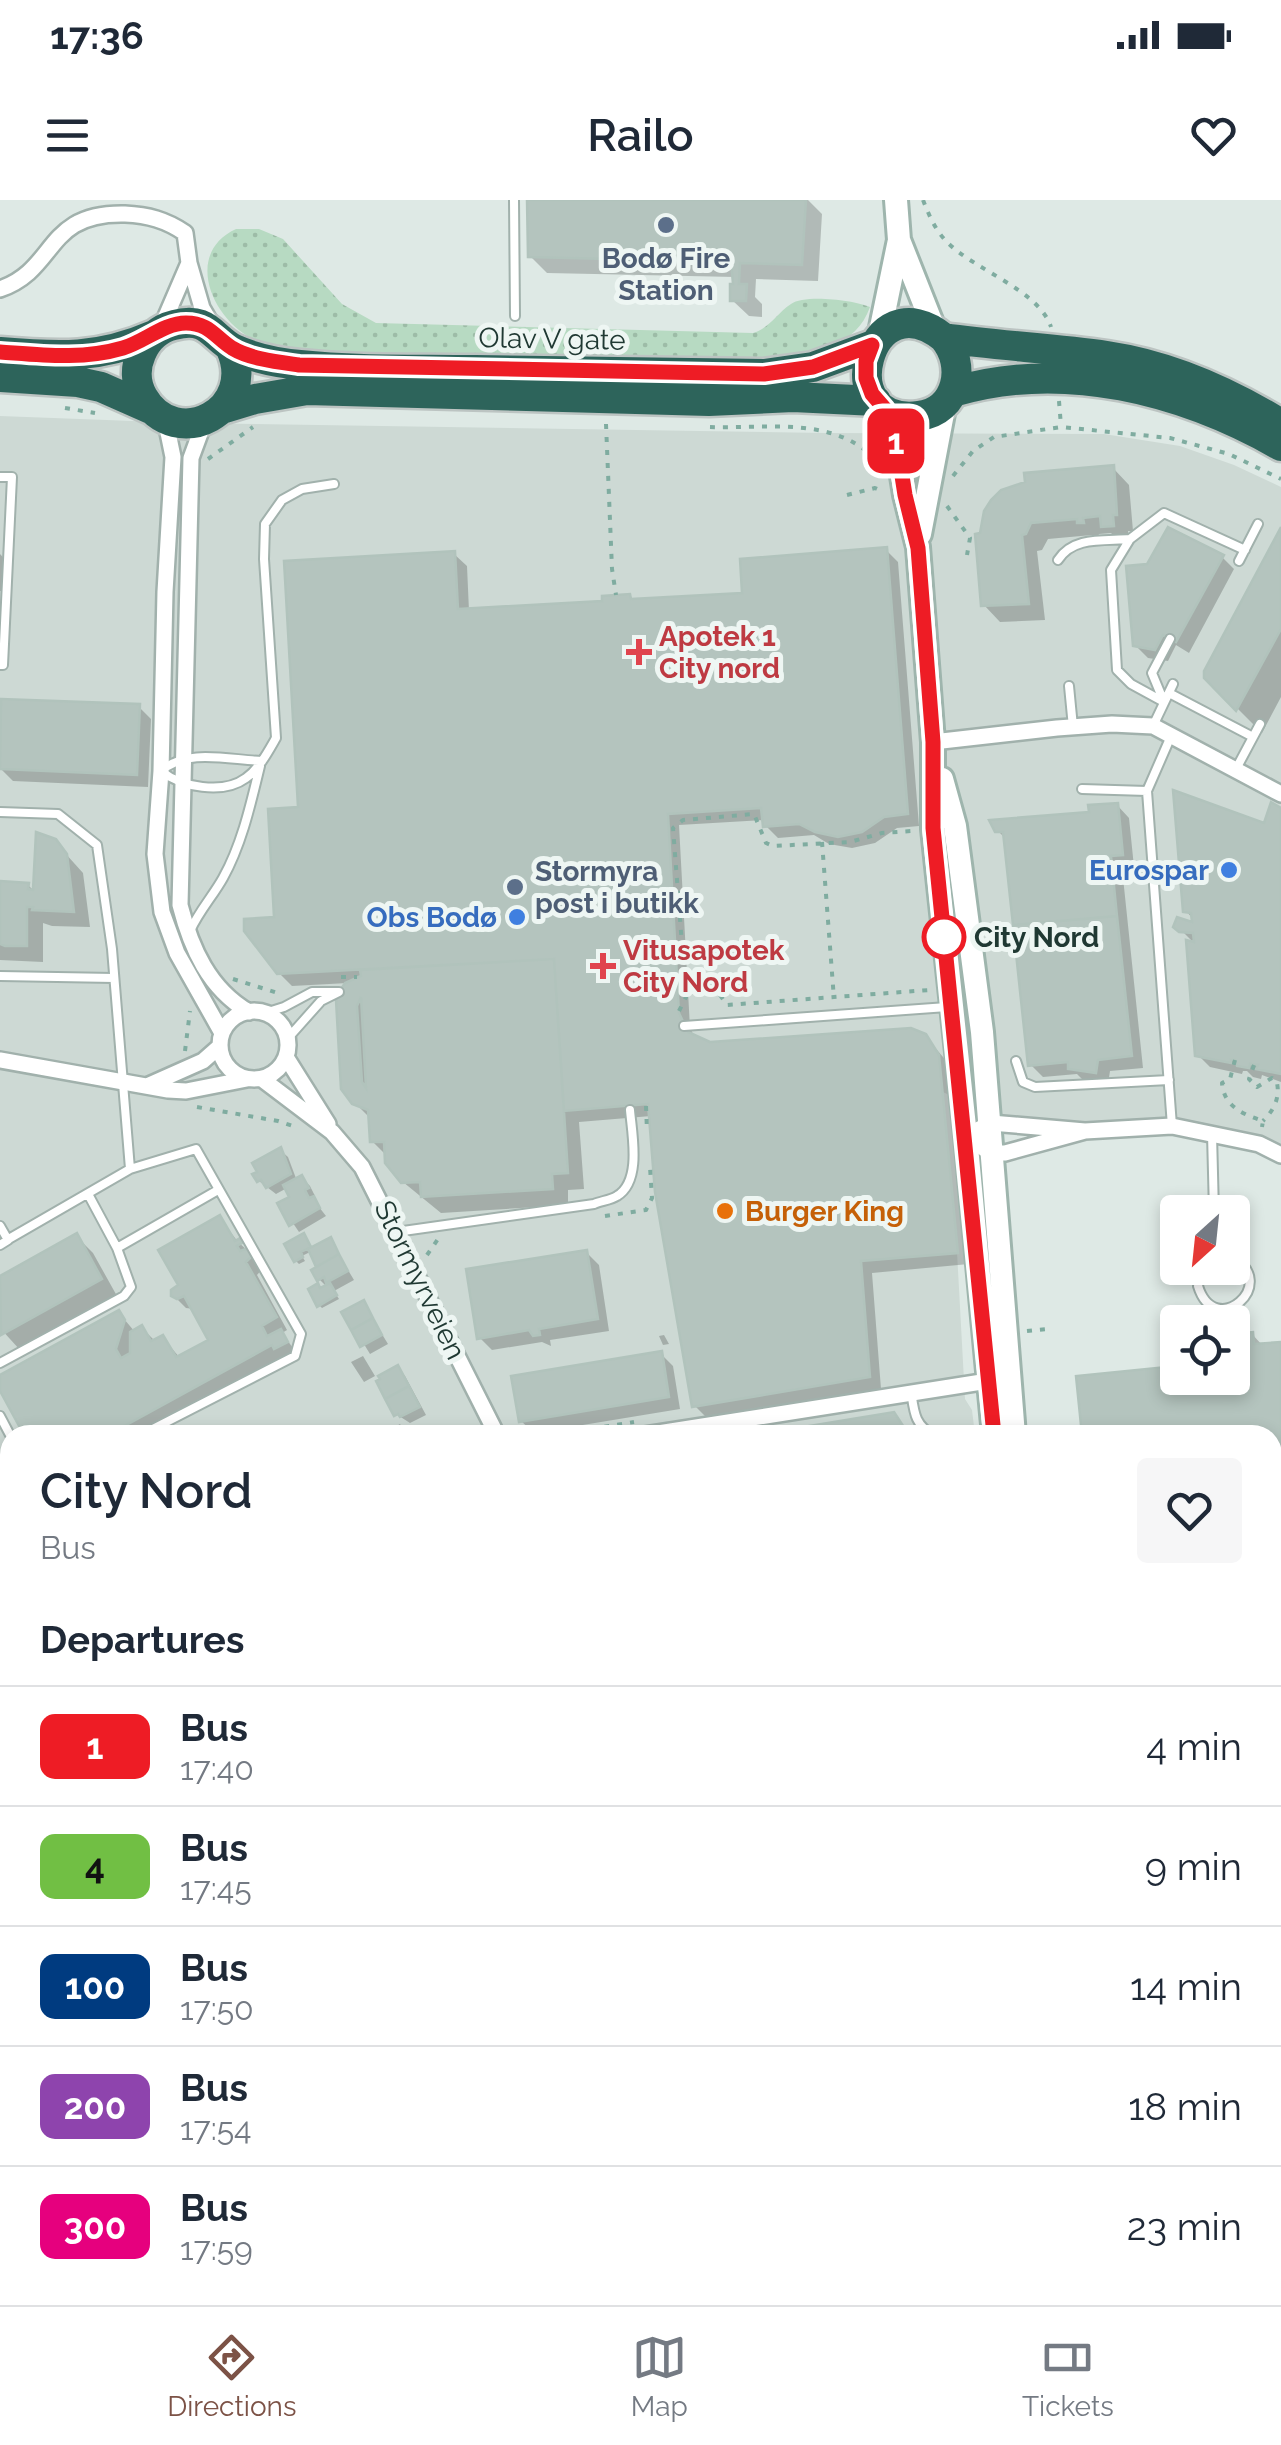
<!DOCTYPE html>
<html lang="en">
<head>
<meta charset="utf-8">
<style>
  body { margin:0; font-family:Raleway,sans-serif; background:#f6f6f7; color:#1f2937; height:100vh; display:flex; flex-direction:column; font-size:38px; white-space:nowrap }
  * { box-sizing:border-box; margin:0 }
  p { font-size:32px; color:#747a83 }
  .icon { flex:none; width:55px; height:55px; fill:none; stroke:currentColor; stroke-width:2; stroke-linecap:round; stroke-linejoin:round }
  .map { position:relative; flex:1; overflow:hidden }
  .side { position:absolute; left:0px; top:1225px; width:1282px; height:880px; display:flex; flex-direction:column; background:#fff; border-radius:30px 30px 0 0; box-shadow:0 5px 15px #0003 }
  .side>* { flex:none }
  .badge { padding:0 20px; border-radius:15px; font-size:35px; line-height:65px }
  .needle { width:65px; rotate:207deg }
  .controls { position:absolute; left:1160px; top:995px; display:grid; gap:20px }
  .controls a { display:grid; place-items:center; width:90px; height:90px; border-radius:10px; background:#fff; box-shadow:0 5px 15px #0003; font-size:50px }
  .map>.badge { position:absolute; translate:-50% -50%; box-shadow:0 0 0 5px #fff }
  h2 { padding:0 40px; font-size:38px; line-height:90px }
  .round { display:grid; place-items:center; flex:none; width:105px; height:105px; border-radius:10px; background:#f6f6f7 }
  .summary { display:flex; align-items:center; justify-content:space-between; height:170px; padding:0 40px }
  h1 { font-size:48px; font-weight:600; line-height:75px }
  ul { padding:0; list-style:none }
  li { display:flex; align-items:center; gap:30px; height:120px; padding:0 40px; border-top:2px solid #e0e1e3 }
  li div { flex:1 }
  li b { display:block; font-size:38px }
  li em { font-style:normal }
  li .badge { min-width:110px; font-weight:700; text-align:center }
  .status { display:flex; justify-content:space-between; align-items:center; height:70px; padding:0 50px; background:#fff; direction:ltr }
  .status svg { height:28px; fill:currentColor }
  header { display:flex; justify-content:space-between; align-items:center; height:130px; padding:0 40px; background:#fff; font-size:45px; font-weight:600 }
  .tab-bar { display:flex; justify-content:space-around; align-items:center; height:140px; border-top:2px solid #e0e1e3; background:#fff; font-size:28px; color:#747a83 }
  .tab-bar a { display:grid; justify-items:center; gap:5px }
  .tab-bar .active { color:#7c5246 }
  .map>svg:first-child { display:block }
  .built { fill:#cdd9d4 }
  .grass { fill:url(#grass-dots) }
  .shadow { fill:#0003 }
  .building { fill:#b4c4be; stroke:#b1c3bc; stroke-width:2.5; fill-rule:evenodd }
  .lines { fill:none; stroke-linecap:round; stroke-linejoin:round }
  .lane-casing { stroke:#a1b1ac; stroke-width:12 }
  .street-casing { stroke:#a1b1ac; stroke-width:20 }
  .secondary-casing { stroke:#9eb5ad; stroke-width:28 }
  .primary-casing { stroke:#bcc4c2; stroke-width:30 }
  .highway-casing { stroke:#bcc4c2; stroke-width:35 }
  .path { stroke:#7faca0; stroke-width:4; stroke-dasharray:5 8; stroke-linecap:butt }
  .lane { stroke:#fff; stroke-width:8 }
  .street { stroke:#fff; stroke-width:15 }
  .secondary { stroke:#fff; stroke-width:22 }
  .primary { stroke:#649e92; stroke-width:25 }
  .highway { stroke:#2d645b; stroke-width:30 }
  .line-casing { stroke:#fff; stroke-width:22 }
  .line { stroke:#ee1c25; stroke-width:15 }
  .service-dot { fill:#5c6f8a; stroke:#eef6f3; stroke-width:4 }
  .health-dot { fill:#e0444e; stroke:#eef6f3; stroke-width:4 }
  .shop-dot { fill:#3f7fe0; stroke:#eef6f3; stroke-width:4 }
  .stop-dot { fill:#fff; stroke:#ee1c25; stroke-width:5 }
  .food-dot { fill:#e8710a; stroke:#eef6f3; stroke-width:4 }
  .labels { text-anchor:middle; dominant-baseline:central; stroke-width:10; stroke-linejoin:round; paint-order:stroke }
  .service-label { font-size:28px; font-weight:bold; fill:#4e5e75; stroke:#eef6f3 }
  .street-label { font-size:28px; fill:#203933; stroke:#eef6f3 }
  .health-label { font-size:28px; font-weight:bold; fill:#be3a42; stroke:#eef6f3; text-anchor:start }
  .shop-label { font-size:28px; font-weight:bold; fill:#366cbe; stroke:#eef6f3; text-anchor:end }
  .stop-label { font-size:28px; font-weight:bold; fill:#203933; stroke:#eef6f3; text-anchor:start }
  .food-label { font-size:28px; font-weight:bold; fill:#c56008; stroke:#eef6f3; text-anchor:start }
</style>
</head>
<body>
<div class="status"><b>17:36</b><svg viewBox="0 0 49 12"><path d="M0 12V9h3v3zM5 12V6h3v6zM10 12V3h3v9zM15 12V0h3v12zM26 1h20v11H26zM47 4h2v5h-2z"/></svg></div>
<header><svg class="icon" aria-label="menu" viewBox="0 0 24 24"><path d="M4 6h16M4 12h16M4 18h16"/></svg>Railo<svg class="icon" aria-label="heart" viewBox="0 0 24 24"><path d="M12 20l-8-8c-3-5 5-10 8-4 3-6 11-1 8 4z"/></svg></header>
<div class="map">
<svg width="1281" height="2105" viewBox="0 0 1281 2105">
  <defs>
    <pattern id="grass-dots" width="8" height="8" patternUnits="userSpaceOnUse" patternTransform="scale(2.5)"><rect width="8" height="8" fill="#b7dac2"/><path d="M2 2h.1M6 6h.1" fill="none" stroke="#9dbca7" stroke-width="1.8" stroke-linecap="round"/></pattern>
  </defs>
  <rect width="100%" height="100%" fill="#dee9e5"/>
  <path class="built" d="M0,216L186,223L826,233L1104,234L1180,246L1234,265L1281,287V963L1251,950L1202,938L1143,931H1020L943,892L957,1052L965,1199L972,1210L975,1235H10V1278L0,1261Z
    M444,2095H1024V2105H448Z"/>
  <path class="grass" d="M236,29H259L283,39L342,104L376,123L753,133C771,127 776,114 791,104C804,94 854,100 870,107C856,147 816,151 779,161L321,155C298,151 273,150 253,139C211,118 184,53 236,29Z"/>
  <path class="shadow" d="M530,0H808L822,14L818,81L756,79L755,97L762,104V117L749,116L732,100L735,77L547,73L530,56Z
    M1113,268L1129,285L1133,331H1128L1129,342L1121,343L1111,333L1099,334L1097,339L1092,335L1048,339L1042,350L1037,351L1045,420L1000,422L984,405L977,336Z
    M1281,332V497L1262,533L1206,477Z
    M886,350L898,362L919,626L897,628L875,643L852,648L829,644L814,635L778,638L765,625V620L679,625L690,828L695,838L709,845L925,836L949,864L969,1064L872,1073L881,1189L707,1218L694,1205L651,916L579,922L584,989L568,990V1005L441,1013L403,982L387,956L372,941L371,919L354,902L348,783L292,786L279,773L277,719L301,610L454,354L467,366L469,411L605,403L630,397L634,401L745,395Z
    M0,354L10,365L9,391H0Z
    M1222,357L1234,369L1189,453L1176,445L1168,461L1148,458L1135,445Z
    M139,507L151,519L148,587L13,581L0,568Z
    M1117,605L1129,618L1134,667L1122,668L1143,868L1110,871L1108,884L1083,880L1077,874L1043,877L1031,865L1007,640L997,630L1092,614Z
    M1281,610V882L1262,875L1261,879L1253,877L1247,871H1243L1242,874L1210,867L1198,855L1195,744L1177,726L1195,725L1194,720L1186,711Z
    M56,643L83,673L90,727L52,726L43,723V762L0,760V684L28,685L36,693Z
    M280,950L288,957L297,981L302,978L310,986L315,996L312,998L326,1016L299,1032L280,1004L293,998L287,988L276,994L259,981Z
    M220,1018L238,1042L265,1066L257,1075L287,1130L282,1133L298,1155L142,1235H27L0,1186V1178L119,1113L135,1132L142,1128L156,1142L163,1138L180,1158L212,1141L194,1109L186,1108L173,1095Z
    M76,1036L93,1053L117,1096L20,1150L0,1128V1078Z
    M306,1039L312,1050L330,1040L354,1080L334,1091L339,1099L322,1108L319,1105L322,1091L327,1087L319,1079V1068L312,1051L302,1056L305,1061L299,1064L296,1061Z
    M586,1052L599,1065L609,1131L550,1140L551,1146L542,1142L492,1150L479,1137Z
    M363,1103L388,1144L370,1154L345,1113Z
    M1252,1134L1263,1146L1281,1144V1451H1273L1272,1462V1235H1085L1178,1178H1232Z
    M664,1135L669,1144L663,1145L659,1136Z
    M661,1154L673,1166L680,1209L534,1233L521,1221Z
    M363,1156L375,1176L364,1182L351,1162Z
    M398,1168L405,1176L426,1215L410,1223L396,1214Z
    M400,1224L407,1235H390L388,1231Z
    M1272,1558L1276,1562L1278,1578H1272Z
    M1272,1722H1281V1760L1272,1761Z
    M1272,1772H1281V1875L1272,1867Z
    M1272,1900L1277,1904L1278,1928L1272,1929Z
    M1281,1952V2022L1272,2023V1953Z
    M493,2095H638L643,2105H497Z
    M755,2095H806L811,2105H756Z
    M896,2095H977V2102L1005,2101L1009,2105H897Z
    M1192,2095H1204L1205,2105H1192Z"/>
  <path class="building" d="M527,0H806L802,65L740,63L739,84H747L746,101H730V84H733L731,62L528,57Z
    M1114,265L1117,315H1113L1114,326L1101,327L1100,316L1083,318L1084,323H1077V319L1031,323L1026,334L1022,335L1029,404L981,406L975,334L980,333L984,311L991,300L1001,290L1025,282L1024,273Z
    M1168,327L1224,355L1176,442L1163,435L1155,450L1133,446L1126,366L1147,364Z
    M1281,327V429L1236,511L1204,478V471Z
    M887,347L908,614L884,617L862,632L838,637L815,632L799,624L763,627L761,608L668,614L679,813L688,832L710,842L911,828L926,834L939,855L958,1053L861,1061L870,1177L692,1207L655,992L648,904L564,911L554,759L277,774L244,731V719L274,717L268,609L298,607L284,361L455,351L458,409L602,401V396L630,394L631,399L742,393L740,359Z
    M1,499L140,504L137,575L0,569Z
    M1173,590L1264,623L1271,602L1281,608V874L1256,869L1258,865L1250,864L1249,868L1237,866L1235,860H1231V863L1195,856L1186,740L1194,742L1193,733L1179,732L1173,727L1177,717L1192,722L1191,713L1183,712Z
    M1118,603L1123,655L1111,656L1117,716L1013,725L1003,632H995L989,620L1089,612L1088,605Z
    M36,632L56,639L67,654L74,712L32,710L33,707H27V746H5L0,744V681L29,683L28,689L33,690Z
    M1117,716L1132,856L1098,860L1096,873L1068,869V862L1028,866L1013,725Z
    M554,759L568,973L552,974L553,989L421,997L420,982L401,983L385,963L384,942H370L368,910L352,904L341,889L336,800L339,792L345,783L361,776L360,770ZM361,797L366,888L362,882L357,806Z
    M281,947L291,974L266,988L261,980L257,982L252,974L257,972L252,963Z
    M302,975L309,988L305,990L309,998L314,996L320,1008L289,1026L277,1003L289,997L283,985Z
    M220,1015L235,1041L240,1038L242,1043L237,1046L240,1051L249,1048L254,1054L246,1062L277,1117L262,1126L267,1136L281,1129L288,1142L274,1149L272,1145L108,1235H24L0,1191V1175L119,1110L125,1120L116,1149L121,1158L130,1153V1132L142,1125L151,1141L163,1135L176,1157L208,1140L184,1096L177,1099L171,1096V1090L178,1085L158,1050Z
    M77,1033L102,1079L1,1135L0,1076Z
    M304,1033L311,1047L301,1052L303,1057L294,1062L284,1044Z
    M331,1037L339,1054L316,1067L308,1049Z
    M587,1050L598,1119L539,1129L540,1135L533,1136L529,1130L477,1139L466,1069Z
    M339,1054L348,1071L326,1083L324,1077L317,1081L311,1070Z
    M318,1083L320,1088L330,1083L337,1095L317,1107L308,1089Z
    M364,1100L373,1118L351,1130L341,1112Z
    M373,1118L382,1135L360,1147L351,1130Z
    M1253,1132L1254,1144L1281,1142V1433L1272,1434V1235H1082L1076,1176L1167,1167L1166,1153L1178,1152V1178H1232V1134Z
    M662,1151L669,1197L519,1222L511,1176Z
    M398,1165L409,1186L385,1199L376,1181L380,1179L378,1176Z
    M409,1186L420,1207L400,1217L398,1214L394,1216L385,1199Z
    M894,1212L909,1235H755Z
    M1281,1504V1555L1277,1556L1275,1532H1272V1505Z
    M1281,1769V1863H1272V1770Z
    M1281,1949V2005L1272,2006V1950Z
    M490,2095H618L608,2100L610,2105H494Z
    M753,2095H796V2105H753Z
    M894,2095H962L963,2101L1006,2098V2105H894Z
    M1083,2095H1189L1190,2105H1083Z"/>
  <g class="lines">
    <defs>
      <path id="lane" d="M514,0L515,116
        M0,277H12L3,465H0
        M1058,360C1073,336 1104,341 1130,339
        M1239,361L1258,324
        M1069,486L1073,527
        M1169,493L1253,537
        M1164,502L1131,484L1117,470L1111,370L1130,339L1164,313L1245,350
        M1164,502L1152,473L1170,439
        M1153,526L1173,484
        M1171,536L1147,591L1172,926
        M262,561C229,560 187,548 161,571C181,587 223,595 246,578C259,569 268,552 276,538L264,359L265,324L282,300L302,289L334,284
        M1236,569L1260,524
        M1082,589L1147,591
        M0,612L58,614L97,645L112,749L130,969L7,1040
        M190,731C199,711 213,696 223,678C242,644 251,603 260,566
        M0,776L114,778
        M265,813L284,807L312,792H339L321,801L288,838
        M684,826L947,807
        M1016,861L1023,882L1035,887L1169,880
        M1212,934L1214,1012
        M130,969L196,949L301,1134L295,1156L141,1235
        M0,1026L8,1040L0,1045
        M396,1032L594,1004C601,1001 611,1000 617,996C642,981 632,934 630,910
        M117,1048L218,990
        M1202,1068L1198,1086C1215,1141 1281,1083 1232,1057
        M0,1163L124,1096L131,1087L117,1048L88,994
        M911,1191C914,1210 914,1226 934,1235
        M0,1216L10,1235
        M1272,1493H1281
        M1272,1686H1281
        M470,2095L474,2105
        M640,2095L645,2105
        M710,2095L711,2105
        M821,2100V2105"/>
      <path id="street" d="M0,89C58,69 44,12 125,14C148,15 166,20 185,33L189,63
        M161,128L189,63L202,108L212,125
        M165,218L173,257L165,392L161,571L155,654L162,712L177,753L222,833
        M205,220L191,258L180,705C191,748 209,789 249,812
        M933,542L1057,528L1112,524L1153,526L1281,594
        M220 845a34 34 0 1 1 68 0a34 34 0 1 1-68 0Z
        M286,857L328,924
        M0,860L168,890L186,891L247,879
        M262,879L332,932L362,967L497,1235
        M149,885L203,861L220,846
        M1085,931L1005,953H990L966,936L991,923L1085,931L1172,926L1259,944L1281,955
        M645,1235L988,1181
        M1272,1765H1281
        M1272,1883L1281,1891
        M1272,2022L1281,2021
        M1046,2095V2105
        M1213,2105L1214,2095"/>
      <path id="secondary" d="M899,40L935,131
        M879,137L899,40L896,0
        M885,209L897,244L905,295L918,347L933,542V629L966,936L994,1235
        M920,334L945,203
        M942,579L955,626L982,832L1014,1235
        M1272,1618L1281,1617
        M1272,1641L1281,1640
        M0,1955L10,1956"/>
      <path id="primary" d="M0,1664L10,1651
        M0,1704L10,1699"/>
      <path id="highway" d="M944,138C967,165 958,211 919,216C829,228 868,76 944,138C999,146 1053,148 1107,156C1168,165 1229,192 1281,224
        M230,147C260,210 176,254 143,197C127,169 144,132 174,125C209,116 211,137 234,149C254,158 278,163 300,165C358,171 417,169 475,170C571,171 667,173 764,174L813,167L873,145
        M0,152C59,157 99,159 154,135
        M0,177L78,182L101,187L153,210
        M953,192C1063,159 1183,190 1281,246
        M222,209L255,199L307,190L709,201L793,197L876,201
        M0,1413L10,1434
        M0,1473L10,1494
        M355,2095L361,2105
        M384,2095L390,2105"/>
    </defs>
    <use href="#lane" class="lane-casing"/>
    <use href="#street" class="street-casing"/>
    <use href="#secondary" class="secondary-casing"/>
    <use href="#primary" class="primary-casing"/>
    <use href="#highway" class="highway-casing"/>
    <path class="path" d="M923,0C929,15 935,30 947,42C974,70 1039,90 1051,127
      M1059,201L1061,226
      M65,208L95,213
      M606,224L612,369L616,395
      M710,227C766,229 835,215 877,261
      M208,259L253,227
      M953,276L973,251L994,237L1061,227L1170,238L1229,254L1281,279
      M847,295L875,288L884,292
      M947,306L970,338L967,355
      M822,642L834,799
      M341,777H357
      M233,779L281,794
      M720,795L727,805L929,790
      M679,811L686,797L673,628L683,620L754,614L766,643L773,646L850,642L882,633L911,631
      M185,851L190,811
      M1235,860L1230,879L1222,883C1224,907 1243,914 1263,921L1262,927
      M1254,865L1249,879L1257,887L1272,878L1277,883C1280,898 1274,910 1263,921
      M646,906L647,931
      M197,907L278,921L296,927
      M605,1016L646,1010L652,998L650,967
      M427,1055L438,1039
      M1027,1131L1047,1129
      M553,1235L634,1222
      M0,1327L10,1346
      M431,2095L437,2105"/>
    <use href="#lane" class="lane"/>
    <use href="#street" class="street"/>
    <use href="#secondary" class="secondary"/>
    <use href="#primary" class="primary"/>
    <use href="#highway" class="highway"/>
  </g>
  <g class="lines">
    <defs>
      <path id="line" d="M0,152C42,155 82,160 123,148C144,142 164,123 186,123C209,123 215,137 232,148C250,159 278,162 299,165L764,174L813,167L872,145L866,161V178L872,194L885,209L897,244L905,295L918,348L933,542V628L994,1235"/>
    </defs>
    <use href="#line" class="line-casing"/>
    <use href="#line" class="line"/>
  </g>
  <g class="service-dot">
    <circle cx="666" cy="25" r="10"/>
    <circle cx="515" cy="687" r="10"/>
  </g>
  <g class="health-dot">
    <path d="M634 437h10v10h10v10h-10v10h-10v-10h-10v-10h10z"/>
    <path d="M598 751h10v10h10v10h-10v10h-10v-10h-10v-10h10z"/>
  </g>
  <g class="shop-dot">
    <circle cx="1229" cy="670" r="10"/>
    <circle cx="517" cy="717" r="10"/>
  </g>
  <circle class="stop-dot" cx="944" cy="737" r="20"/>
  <circle class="food-dot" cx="725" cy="1011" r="10"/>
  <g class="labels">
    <g class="service-label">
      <text x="666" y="58">Bodø Fire<tspan x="666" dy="32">Station</tspan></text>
      <text x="535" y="671" text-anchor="start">Stormyra<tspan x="535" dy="32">post i butikk</tspan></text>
    </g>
    <g class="street-label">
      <text transform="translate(552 139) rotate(1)">Olav V gate</text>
      <text transform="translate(420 1080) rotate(64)">Stormyrveien</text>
    </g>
    <g class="health-label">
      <text x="659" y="436">Apotek 1<tspan x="659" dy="32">City nord</tspan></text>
      <text x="623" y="750">Vitusapotek<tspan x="623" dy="32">City Nord</tspan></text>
    </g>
    <g class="shop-label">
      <text x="1209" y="670">Eurospar</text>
      <text x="497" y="717">Obs Bodø</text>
    </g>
    <g class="stop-label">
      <text x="974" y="737">City Nord</text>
    </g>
    <g class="food-label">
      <text x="745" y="1011">Burger King</text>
    </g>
  </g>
</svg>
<div class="controls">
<a><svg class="needle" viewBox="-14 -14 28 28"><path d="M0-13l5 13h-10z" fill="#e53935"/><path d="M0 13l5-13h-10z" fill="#747a83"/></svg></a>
<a><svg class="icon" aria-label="locate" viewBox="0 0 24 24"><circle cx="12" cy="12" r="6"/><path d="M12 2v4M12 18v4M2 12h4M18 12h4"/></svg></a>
</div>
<b class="badge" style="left:896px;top:241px;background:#ee1c25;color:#fff">1</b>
<section class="side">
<div class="summary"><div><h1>City Nord</h1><p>Bus</p></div><a class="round"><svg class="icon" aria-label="heart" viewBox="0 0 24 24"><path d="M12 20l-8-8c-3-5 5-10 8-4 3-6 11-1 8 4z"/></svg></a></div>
<h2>Departures</h2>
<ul>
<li><span class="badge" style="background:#ee1c25;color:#fff">1</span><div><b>Bus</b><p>17:40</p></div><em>4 min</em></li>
<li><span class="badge" style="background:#71bf44;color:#111">4</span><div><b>Bus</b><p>17:45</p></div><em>9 min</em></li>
<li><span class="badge" style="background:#003b80;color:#fff">100</span><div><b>Bus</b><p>17:50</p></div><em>14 min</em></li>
<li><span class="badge" style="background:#8e44ad;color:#fff">200</span><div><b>Bus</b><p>17:54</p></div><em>18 min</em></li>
<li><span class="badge" style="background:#e6007e;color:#fff">300</span><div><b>Bus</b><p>17:59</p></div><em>23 min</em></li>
</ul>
</section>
</div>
<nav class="tab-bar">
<a class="active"><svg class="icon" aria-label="directions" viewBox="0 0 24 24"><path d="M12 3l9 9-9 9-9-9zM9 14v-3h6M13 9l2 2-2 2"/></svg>Directions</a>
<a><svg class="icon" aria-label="map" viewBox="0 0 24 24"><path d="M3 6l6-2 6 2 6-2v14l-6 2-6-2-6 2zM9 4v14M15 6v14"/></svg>Map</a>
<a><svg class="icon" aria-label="tickets" viewBox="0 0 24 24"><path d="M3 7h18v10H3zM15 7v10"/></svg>Tickets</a>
</nav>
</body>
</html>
